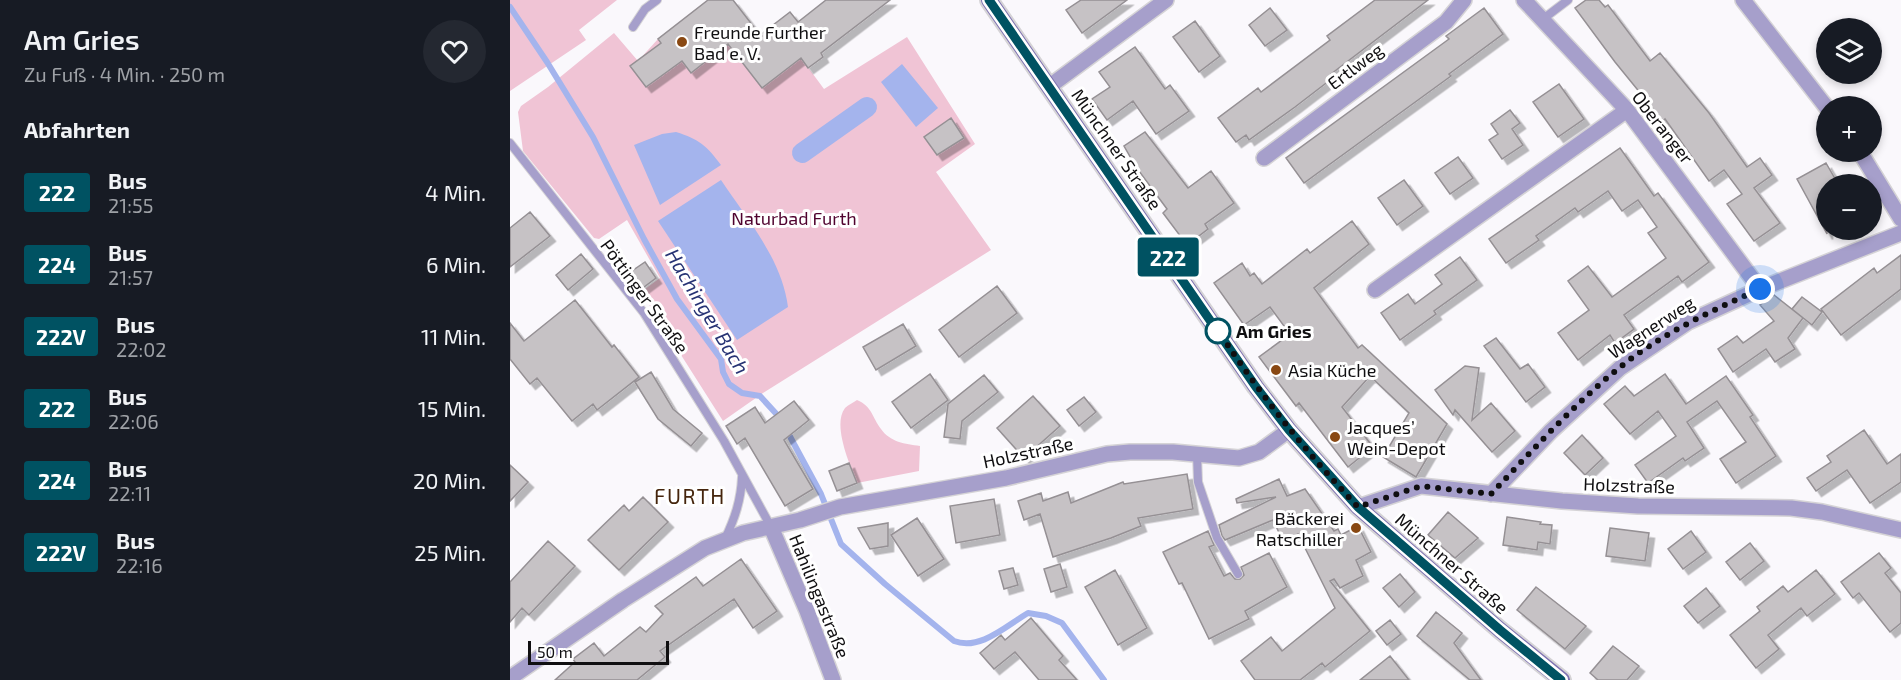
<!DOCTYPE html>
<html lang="de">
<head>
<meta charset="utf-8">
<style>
  body { margin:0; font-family:"Exo 2",sans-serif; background:#242831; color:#f1f3f6; height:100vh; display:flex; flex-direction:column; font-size:22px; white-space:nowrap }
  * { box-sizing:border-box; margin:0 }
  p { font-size:20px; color:#9ea1a6 }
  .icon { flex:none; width:33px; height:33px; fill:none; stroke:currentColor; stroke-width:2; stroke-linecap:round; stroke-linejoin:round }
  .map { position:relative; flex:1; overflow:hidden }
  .side { display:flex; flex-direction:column; background:#171b24; width:510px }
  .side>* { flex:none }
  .badge { padding:0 12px; border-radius:4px; font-size:21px; line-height:39px }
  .fabs { position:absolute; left:1306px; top:18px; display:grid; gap:12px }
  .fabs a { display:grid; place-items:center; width:66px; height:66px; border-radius:50%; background:#171b24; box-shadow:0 3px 9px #0003; font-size:30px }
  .scale { position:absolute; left:18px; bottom:15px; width:141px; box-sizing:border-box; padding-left:6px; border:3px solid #100f11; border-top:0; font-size:16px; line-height:21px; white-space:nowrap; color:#100f11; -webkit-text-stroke:4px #fff; paint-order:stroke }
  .you { position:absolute; width:30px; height:30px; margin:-15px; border:4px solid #fff; border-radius:50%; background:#1a73e8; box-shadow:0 0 0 9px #1a73e833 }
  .map>.badge { position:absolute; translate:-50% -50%; box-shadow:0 0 0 3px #fff }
  h2 { padding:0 24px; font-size:22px; line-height:54px }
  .round { display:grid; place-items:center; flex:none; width:63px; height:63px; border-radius:32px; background:#242831 }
  .summary { display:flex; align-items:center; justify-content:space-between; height:102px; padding:0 24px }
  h1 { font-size:28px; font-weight:600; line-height:45px }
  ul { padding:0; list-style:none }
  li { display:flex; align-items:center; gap:18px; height:72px; padding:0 24px }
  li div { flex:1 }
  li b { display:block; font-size:22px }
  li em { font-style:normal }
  li .badge { min-width:66px; font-weight:700; text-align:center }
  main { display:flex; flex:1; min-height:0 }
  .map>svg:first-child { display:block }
  .green { fill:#f0c4d5 }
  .water { fill:#a4b4ed }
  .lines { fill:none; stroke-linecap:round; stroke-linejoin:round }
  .stream { stroke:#a4b4ed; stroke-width:6 }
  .canal { stroke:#a4b4ed; stroke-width:20 }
  .building { fill:#c6c2c5; stroke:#959094; stroke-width:1.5; filter:url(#shadow) }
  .service-casing { stroke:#d5d3d6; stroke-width:10 }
  .minor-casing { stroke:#d5d3d6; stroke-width:18 }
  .secondary-casing { stroke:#d5d3d6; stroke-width:20 }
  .service { stroke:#a69fcb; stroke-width:8 }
  .minor { stroke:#a69fcb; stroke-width:15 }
  .secondary { stroke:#7f72b2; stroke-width:16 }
  .line-casing { stroke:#fff; stroke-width:14 }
  .line { stroke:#005262; stroke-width:9 }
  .walk { stroke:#100f11; stroke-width:6; stroke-dasharray:0 10.8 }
  .poi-dot { fill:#894813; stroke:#fff; stroke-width:2 }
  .stop-dot { fill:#fff; stroke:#005262; stroke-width:3 }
  .labels { text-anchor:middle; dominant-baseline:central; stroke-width:6; stroke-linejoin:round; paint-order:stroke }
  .poi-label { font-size:18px; fill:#100f11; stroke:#fff; text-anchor:start }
  .street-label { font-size:18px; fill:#100f11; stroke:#fff }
  .park-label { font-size:18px; fill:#4f022e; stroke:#fff }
  .stop-label { font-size:18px; font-weight:bold; fill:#100f11; stroke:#fff; text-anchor:start }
  .water-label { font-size:20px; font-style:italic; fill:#273374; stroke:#fff }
  .quarter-label { font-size:21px; letter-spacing:1.5px; fill:#45250d; stroke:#fff }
</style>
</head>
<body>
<main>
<section class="side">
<div class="summary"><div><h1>Am Gries</h1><p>Zu Fuß · 4 Min. · 250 m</p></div><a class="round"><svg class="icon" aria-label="heart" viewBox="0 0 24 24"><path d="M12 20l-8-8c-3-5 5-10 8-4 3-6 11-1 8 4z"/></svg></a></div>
<h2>Abfahrten</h2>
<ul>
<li><span class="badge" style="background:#005262;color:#fff">222</span><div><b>Bus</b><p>21:55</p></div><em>4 Min.</em></li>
<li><span class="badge" style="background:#005262;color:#fff">224</span><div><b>Bus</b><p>21:57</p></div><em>6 Min.</em></li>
<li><span class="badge" style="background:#005262;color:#fff">222V</span><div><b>Bus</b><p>22:02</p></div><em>11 Min.</em></li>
<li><span class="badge" style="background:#005262;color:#fff">222</span><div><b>Bus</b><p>22:06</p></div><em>15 Min.</em></li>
<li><span class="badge" style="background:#005262;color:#fff">224</span><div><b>Bus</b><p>22:11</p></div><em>20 Min.</em></li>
<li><span class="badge" style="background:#005262;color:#fff">222V</span><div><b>Bus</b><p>22:16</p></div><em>25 Min.</em></li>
</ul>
</section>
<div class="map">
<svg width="1391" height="680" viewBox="0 0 1391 680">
  <defs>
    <filter id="shadow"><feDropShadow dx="5.5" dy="5.5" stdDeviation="0" flood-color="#0004"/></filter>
  </defs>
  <rect width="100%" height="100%" fill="#faf8fc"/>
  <path class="green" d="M0,0H107L69,30L76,40L0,91Z
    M198,0H223L269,61L286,51L314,89L397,37L465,144L426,172L481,250L253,393L213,421L131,292L150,278L117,220L89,239L84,238L13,151L8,112L11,106L38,87L104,33L128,61L148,39Z
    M347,400C362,406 362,417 371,429C380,442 395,444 410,446L409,471L347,483C340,465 322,425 335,408C338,405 344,402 347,400Z"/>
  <path class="water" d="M392,64L428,108L406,127L371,82Z
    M166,132C189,139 197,146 211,165L150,205L124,145L152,134Z
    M211,180C237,219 272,259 278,307L227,340L148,221Z"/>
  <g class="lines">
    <path class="stream" d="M0,7L37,62L83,137L134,239L167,299L211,359L213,372L219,384L232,393L250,396L271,419
      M277,431L311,494L331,544L375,584L444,641C470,651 496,626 518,613L536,616L552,623L594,680"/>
    <path class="canal" d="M292,153L357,107"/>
  </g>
  <path class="building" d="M198,0H223L250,35L280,12L288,22L316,0H380L311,53L313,57L298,68L291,58L252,88L218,44L181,73L172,61L136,87L120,66L151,43L148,39Z
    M571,0H617L572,33L556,10Z
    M865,0H918L821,74L824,77L785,107L739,140L736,135L726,142L708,118L748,88L751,92L820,40L817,36Z
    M1076,0H1089L1095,7L1098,5L1140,61L1150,53L1199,113L1237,167L1250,158L1262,175L1244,188L1270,223L1244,241L1217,204L1232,194L1214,170L1199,181L1155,119L1153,121L1105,62L1065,8Z
    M760,8L777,30L755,46L739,25Z
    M974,8L993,34L939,74L941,76L794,183L776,158L939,39L936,36Z
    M685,21L710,56L689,72L663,37Z
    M625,47L655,89L660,85L679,111L646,134L623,101L597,120L582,99L600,87L589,72Z
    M1049,84L1074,119L1048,137L1023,102Z
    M1000,110L1010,123L1002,129L1013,145L992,159L979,140L988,134L981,124Z
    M441,118L454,138L427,155L414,137Z
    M635,132L678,188L701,171L724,203L695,224L698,229L677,245L653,213L657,209L626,167L614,146Z
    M1110,148L1144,196L1148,193L1199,262L1172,282L1168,276L1114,315L1124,329L1105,343L1100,335L1068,360L1048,333L1079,310L1058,281L1078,266L1102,297L1156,258L1138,233L1147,227L1128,200L1112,211L1098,191L1068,212L1065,208L1026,236L1029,240L996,263L979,239Z
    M948,157L963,178L940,194L925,173Z
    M1316,163L1328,184H1317V234L1287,179Z
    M894,180L913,206L887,225L868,198Z
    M20,212L40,236L0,267V228Z
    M842,221L859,244L804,288L848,348L852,345L937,424L906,477L873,457L899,413L860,376L832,407L863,447L838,467L789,403L786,406L749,357L780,334L760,307L734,325L704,283L732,263L740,276L744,273L752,284L797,249L800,253Z
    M71,254L83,269L58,290L46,275Z
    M1391,255V289L1331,335L1311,309L1364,268L1367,273Z
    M950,257L967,280L924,311L926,314L890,340L871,313L898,294L905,304L932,284L925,275Z
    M135,262L146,278L130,290L119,273Z
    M487,286L507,313L449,357L429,330Z
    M1264,295L1293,318L1278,338L1285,349L1265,362L1256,349L1223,372L1208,349L1227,336L1233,343L1264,321L1250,305Z
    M1292,297L1312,312L1302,325L1282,309Z
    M65,300L102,347L104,345L129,377L87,410L83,404L62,421L27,378L20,384L0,359V323L14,341Z
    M393,324L406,346L366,370L353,347Z
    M986,338L1010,369L1018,364L1035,387L1016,402L974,346Z
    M955,366L969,368L962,420L981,403L1005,431L982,452L945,410L943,415L925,390Z
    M141,372L163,409L192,433L181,446L148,419L125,382Z
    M420,374L438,400L401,428L382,402Z
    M1155,374L1176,404L1216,376L1243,415L1240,417L1266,456L1226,483L1210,459L1236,442L1207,401L1177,422L1194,448L1175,461L1173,458L1138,483L1125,465L1166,436L1148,411L1120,434L1094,404L1115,386L1124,396Z
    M474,375L488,392L452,421L450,439L434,437L438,404Z
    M523,396L550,426L514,458L487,428Z
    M574,397L586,412L569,426L557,410Z
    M284,401L299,420L274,440L303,489L275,506L235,438L227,444L216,426L245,407L255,423Z
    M1354,430L1377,464L1391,454V482L1360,503L1337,470L1306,491L1297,478L1321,462L1317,456Z
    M1072,435L1093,458L1075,475L1054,453Z
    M339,463L347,483L327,491L319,471Z
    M0,465L18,482L0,501Z
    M677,474L683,509L628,518L631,526L601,538L543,557L530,514L514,520L508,501L531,493L533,501L558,492L561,503L613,482L614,484Z
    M769,479L777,496L795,489L824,531L828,529L831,535L848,526L861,552L846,560L853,576L830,588L824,579L820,581L860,631L815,667L812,663L790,680H745L731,661L761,637L772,651L825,608L788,534L773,541L763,520L715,540L712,536L709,525L766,497L727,503L726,499Z
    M133,497L158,522L109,570L78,540L114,505L119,511Z
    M484,499L490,535L446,543L440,506Z
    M938,512L968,538L945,558L918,535Z
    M997,517L1031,522L1030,524L1042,525L1040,544L1028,542L1027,550L993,545Z
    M407,518L434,559L408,576L381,535Z
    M378,523V546L360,549L348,528Z
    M1100,528L1139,533L1135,561L1096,556Z
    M698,531L704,545L699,547L714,576L720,573L725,579H730L734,575L731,567L759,553L777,587L735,611L739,619L699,639L672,583L669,584L653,552Z
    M1181,531L1196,552L1173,569L1158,549Z
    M38,541L65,566L19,615L12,608L0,622V582Z
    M1240,543L1254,561L1230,580L1216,562Z
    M1369,553L1381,568L1375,573L1391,593V623L1380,632L1349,593L1343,598L1331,582Z
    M231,559L267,611L243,628L224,599L150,651L155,657L127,680H45L65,662L63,659L84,643L94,656L130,627L136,632L153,614L145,606L186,577L193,586Z
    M550,564L557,587L541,592L534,569Z
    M503,568L508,585L494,589L489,571Z
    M605,570L637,628L608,645L575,587Z
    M1306,570L1325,594L1297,616L1291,608L1258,635L1269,649L1246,668L1220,635L1250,611L1247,607L1273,586L1278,592Z
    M890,574L905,592L889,607L873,588Z
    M1026,587L1076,626L1055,649L1007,610Z
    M1196,588L1210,606L1188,623L1174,606Z
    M926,612L952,633L944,643L971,680H960L907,636Z
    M521,618L553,656L549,660L567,680H529L505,652L484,669L470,653L491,635L495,640Z
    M880,620L891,634L877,645L866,631Z
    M1103,646L1129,666L1117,680H1088L1080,673Z
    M880,656L899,680H850Z"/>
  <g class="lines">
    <defs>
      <path id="service" d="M1033,19L1058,0
        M123,27L135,9L147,0
        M0,143L134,313L214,441L261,527
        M687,454L688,482L707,538L728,574
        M215,539C225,518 231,500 232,477"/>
      <path id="minor" d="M1014,0L1117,110L1250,289
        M1233,0L1317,108
        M540,86L656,0
        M1350,152L1391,219
        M754,158L936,22L954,0
        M865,290L1117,110
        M981,494L1041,431L1110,368L1178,322L1250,289L1391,233
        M848,507L911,486L1052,501L1128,506L1281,508L1312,512L1391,530
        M261,527L297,611L323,680
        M0,678L113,600L195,548L233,533L290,520L330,507L496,478L597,454L620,452H663L729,458L749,452L779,430"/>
      <path id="secondary" d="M479,0L746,387L779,430L848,507L990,630L1052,680"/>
    </defs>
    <use href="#service" class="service-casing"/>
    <use href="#minor" class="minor-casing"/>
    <use href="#secondary" class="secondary-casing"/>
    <use href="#service" class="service"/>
    <use href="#minor" class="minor"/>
    <use href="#secondary" class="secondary"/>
  </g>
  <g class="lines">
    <defs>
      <path id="line" d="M479,0L746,387L779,430L848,507L990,630L1051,680"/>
    </defs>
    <use href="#line" class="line-casing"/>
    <use href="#line" class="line"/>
    <path class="walk" d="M708,331L707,329C750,394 794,450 848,507L911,486L981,494C1021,452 1064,404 1109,368C1151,334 1201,311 1250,289"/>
  </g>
  <g class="poi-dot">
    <circle cx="172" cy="42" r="6"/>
    <circle cx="766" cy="370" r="6"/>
    <circle cx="825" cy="437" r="6"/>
    <circle cx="846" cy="528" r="6"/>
  </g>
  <circle class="stop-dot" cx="708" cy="331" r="12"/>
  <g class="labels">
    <g class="poi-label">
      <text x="184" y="32">Freunde Further<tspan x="184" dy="21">Bad e. V.</tspan></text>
      <text x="778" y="370">Asia Küche</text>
      <text x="837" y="427">Jacques’<tspan x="837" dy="21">Wein-Depot</tspan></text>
      <text x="834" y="518" text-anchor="end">Bäckerei<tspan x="834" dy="21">Ratschiller</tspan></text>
    </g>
    <g class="street-label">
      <text transform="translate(845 66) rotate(-37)">Ertlweg</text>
      <text transform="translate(1153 127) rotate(52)">Oberanger</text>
      <text transform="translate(607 149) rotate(55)">Münchner Straße</text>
      <text transform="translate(135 296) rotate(54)">Pöttinger Straße</text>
      <text transform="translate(1141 327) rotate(-33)">Wagnerweg</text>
      <text transform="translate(518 452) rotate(-12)">Holzstraße</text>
      <text transform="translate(1119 485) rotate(2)">Holzstraße</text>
      <text transform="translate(942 563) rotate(41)">Münchner Straße</text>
      <text transform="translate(310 596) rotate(68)">Hahilingastraße</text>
    </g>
    <g class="park-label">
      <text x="284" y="218">Naturbad Furth</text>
    </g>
    <g class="stop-label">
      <text x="726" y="331">Am Gries</text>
    </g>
    <g class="water-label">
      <text transform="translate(198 311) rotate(59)">Hachinger Bach</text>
    </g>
    <g class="quarter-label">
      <text x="180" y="495">FURTH</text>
    </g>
  </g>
</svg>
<div class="fabs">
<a><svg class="icon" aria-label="layers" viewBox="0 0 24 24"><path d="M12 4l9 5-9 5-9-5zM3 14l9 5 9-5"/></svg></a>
<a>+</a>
<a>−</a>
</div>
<div class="scale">50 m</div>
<div class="you" style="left:1250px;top:289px"></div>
<b class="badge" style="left:658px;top:257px;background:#005262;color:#fff">222</b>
</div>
</main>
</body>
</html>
